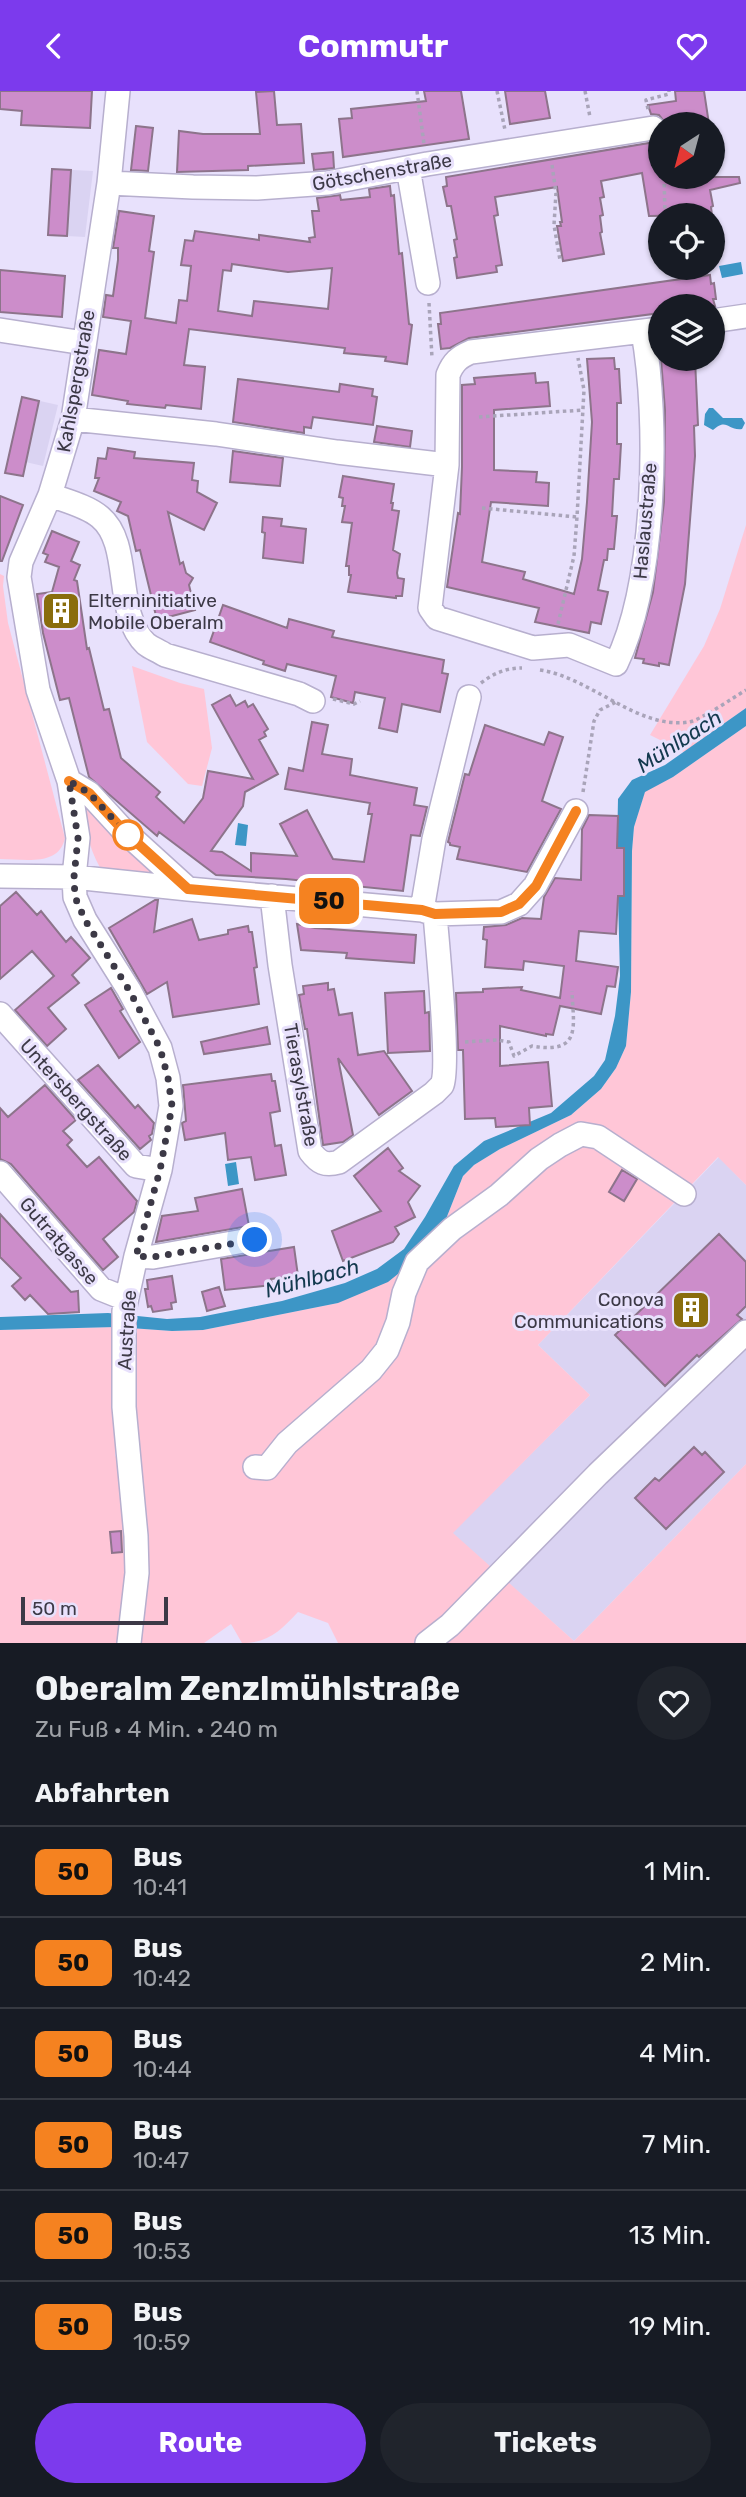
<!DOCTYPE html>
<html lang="de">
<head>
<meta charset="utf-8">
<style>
  body { margin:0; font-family:Rubik,sans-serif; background:#20242c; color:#f1f3f6; height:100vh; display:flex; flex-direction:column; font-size:26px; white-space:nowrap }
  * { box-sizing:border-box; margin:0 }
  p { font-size:23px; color:#9ea1a6 }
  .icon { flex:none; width:38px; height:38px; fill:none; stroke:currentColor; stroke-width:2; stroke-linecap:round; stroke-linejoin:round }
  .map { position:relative; height:1552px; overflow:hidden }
  .sheet { display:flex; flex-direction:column; background:#171b24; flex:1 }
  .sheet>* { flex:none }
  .badge { padding:0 14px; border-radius:10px; font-size:24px; line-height:46px }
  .needle { width:46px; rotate:216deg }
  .buttons { position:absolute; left:648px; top:21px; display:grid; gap:14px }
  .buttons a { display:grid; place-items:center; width:77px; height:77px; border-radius:50%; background:#171b24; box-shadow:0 2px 5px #0004; font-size:35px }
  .scale { position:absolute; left:21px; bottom:18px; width:147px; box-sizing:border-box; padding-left:7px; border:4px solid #3c3946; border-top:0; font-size:19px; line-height:24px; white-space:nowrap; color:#3c3946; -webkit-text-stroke:5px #e8e1fc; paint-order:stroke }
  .you { position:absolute; width:35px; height:35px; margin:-18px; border:5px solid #fff; border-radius:50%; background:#1a73e8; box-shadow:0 0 0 10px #1a73e833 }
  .map>.badge { position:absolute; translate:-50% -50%; box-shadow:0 0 0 4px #fff }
  h2 { padding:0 35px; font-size:26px; line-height:63px }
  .round { display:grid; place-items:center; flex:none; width:74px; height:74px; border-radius:37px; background:#20242c }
  .headline { display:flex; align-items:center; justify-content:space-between; height:119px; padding:0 35px }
  h1 { font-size:33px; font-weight:700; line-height:52px }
  .cta { display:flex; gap:14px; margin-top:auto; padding:14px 35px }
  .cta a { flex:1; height:80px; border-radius:42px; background:#7c3aed; color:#fff; font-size:28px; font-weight:700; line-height:80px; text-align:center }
  .cta a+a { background:#20242c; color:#f1f3f6 }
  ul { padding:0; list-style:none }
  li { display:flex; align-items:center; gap:21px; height:91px; padding:0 35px; border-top:2px solid #363941 }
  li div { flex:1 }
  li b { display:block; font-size:26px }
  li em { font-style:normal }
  li .badge { min-width:77px; font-weight:700; text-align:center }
  header { display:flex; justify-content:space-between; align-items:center; height:91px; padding:0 35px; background:#7c3aed; color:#fff; font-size:32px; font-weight:700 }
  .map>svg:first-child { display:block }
  .built { fill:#dad3f2 }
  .green { fill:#ffc6d7 }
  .water { fill:#3d96c6 }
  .building { fill:#cc8dca; stroke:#8d748b; stroke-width:2; fill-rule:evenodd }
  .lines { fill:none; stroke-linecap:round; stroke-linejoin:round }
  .minor-casing { stroke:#b7afce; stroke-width:26 }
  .path { stroke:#a9a4b9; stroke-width:3.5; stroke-dasharray:3.5 3.5; stroke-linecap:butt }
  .minor { stroke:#fff; stroke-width:23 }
  .line-casing { stroke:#fff; stroke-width:16 }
  .line { stroke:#f58220; stroke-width:10 }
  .walk { stroke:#3c3946; stroke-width:7; stroke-dasharray:0 12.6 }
  .stop-dot { fill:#fff; stroke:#f58220; stroke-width:3.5 }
  .labels { text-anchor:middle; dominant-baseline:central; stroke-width:6; stroke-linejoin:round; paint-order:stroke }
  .street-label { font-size:19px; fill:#3c3946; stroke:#e8e1fc }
  .poi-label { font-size:19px; fill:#3c3946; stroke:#e8e1fc; text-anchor:start }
  .water-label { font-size:21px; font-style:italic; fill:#13394e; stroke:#e8e1fc }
</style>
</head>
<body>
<header><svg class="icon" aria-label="back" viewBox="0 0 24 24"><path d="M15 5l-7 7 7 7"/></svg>Commutr<svg class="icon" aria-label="heart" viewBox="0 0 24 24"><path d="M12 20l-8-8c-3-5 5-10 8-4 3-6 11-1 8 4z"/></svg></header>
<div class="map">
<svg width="746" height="1552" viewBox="0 0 746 1552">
  <rect width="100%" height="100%" fill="#e8e1fc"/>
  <path class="built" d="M52,78L93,80L85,146L48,144Z
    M22,306L58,314L43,375L8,367Z
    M719,1066L746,1094V1373L574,1550L452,1442L590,1304L538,1254Z"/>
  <path class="green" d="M746,434V617L684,661L650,644L704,555L720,518Z
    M0,483L4,485L3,495L8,532L65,747C59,776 24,768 0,768Z
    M132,575L180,592L204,598L212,657L202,695L188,693L147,651Z
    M746,635V1094L718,1066L538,1254L590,1304L453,1442L574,1550L746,1373V1552H338L328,1532L298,1521C281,1539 269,1552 242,1552L231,1533L204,1552H138L130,1237L172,1240L203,1239L338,1212L444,1133L463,1085L474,1074L500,1058L571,1024L601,998L616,977L626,955L631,901L632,760L634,736L645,700L673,686Z
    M91,718L159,787L103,781C92,765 84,739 85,720Z
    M116,1236L115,1365L123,1370L127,1473L119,1552H0V1239Z"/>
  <path class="water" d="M741,171L743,183L722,187L719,175Z
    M709,317H713L723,327H742L745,332L742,338C728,340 727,326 713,339L704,334L705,323Z
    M746,617V635L673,686L645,701L634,736L632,760L631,901L626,955L616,977L601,998L571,1024L500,1058L474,1074L463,1085L444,1133L424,1162L388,1191L338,1212L203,1239L172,1240L116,1236L0,1239V1226L108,1222L167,1228L200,1226L282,1210L345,1192L377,1178L404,1158L425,1126L454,1075L484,1050L551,1022L594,985L605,969L615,925L620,885L618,805L624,804V758L617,757L618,708L632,689L665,674Z
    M238,732L248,734L246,755L235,754Z
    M236,1071L239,1093L228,1095L225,1073Z"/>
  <path class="building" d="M0,0H92L90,37L21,34L22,20L0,18Z
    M274,0L277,34L301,33L304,72L248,75V79L177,81L179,40L203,43H260L256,1Z
    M424,0H461L469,48L343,66L339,28L352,27L351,18L426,10Z
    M505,0H545L550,27L510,33Z
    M675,0H704L709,33H666L659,24L651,23L648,14L676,10Z
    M136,35L153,37L148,80L131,79Z
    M655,51L660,86H739L740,92L710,99L713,115L711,116L712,124L649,125L642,82L601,90L604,106L600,107L603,124L600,125L602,141L600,142L604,163L563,170L557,135H561L560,131H562L557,96L495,106L498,124L494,125L502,174L496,175L497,181L457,187L454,167L457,166L454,149L457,148L451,115H447L443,96L447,95L446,86Z
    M333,61L334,77L314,79L312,63Z
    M52,78L71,79L67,145L48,144Z
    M390,95L391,105L394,104L399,163L402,162L409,233L412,234L407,273L385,270L386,266L344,262L345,257L189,238L184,274L205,276L201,318L166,314L165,317L127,313L128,310L92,304L99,259L126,263L131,230L103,226L106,204L113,205L118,169V157H113L119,120L154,125L149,160L154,161L145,227L176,232L179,209L187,210L191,175L181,174L185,149L193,150L195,140L259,149V144L310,151L309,147L315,146L312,120H319L317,107L340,104L341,109L370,106L369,98ZM232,173L288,181L332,177L328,218L254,210L252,225L218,220L223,179L231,180Z
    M0,179L65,185L62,226L0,221Z
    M710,184L711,193L714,192L716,208H713L715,215H660V222L469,247L450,257L441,258L438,233H441L440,222Z
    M614,267L615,278H619L620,296L621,312H617V353H621L619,388H614L612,425H617L614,458H608L607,469H604L598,499L608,501L601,533L591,531L589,542L535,531L539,517L447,496L458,422L460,423L462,376V294L475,293L474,287L535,282L536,292L548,291L550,315L494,319V379L537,381L536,391L549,392L548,415L491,411L482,471L525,481L523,488L574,503L582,468L587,411L592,331L587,268Z
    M661,268H695L698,334L694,335L695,365L685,493L669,574L659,572V575L643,572L644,568L635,567L653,501L664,411L665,319Z
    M238,288L339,301L340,293L373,298L372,305L377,306L373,334L313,326L311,337L304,336V342L233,331Z
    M22,306L39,310L23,385L5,382Z
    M377,335L412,340L410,356L374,351Z
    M108,357L135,361L134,367L194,372L192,389L198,390L197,401L217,412L204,439L168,421L180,473L183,471L186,482L193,487L189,494L195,519L157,529L140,459L136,460L128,425L117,420L121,411L94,400L99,387H95L98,367L106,368Z
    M233,360L283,367L280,395L230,391Z
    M343,385L394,393L391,412H393L392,419L399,420L393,459L400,463L397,482L398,487L404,488L402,505H396V507L348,501L351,484H349V475H346L352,432L342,431L345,415H342L343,407L339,406Z
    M0,405L23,414L2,470H0Z
    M263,426L282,428L281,435L306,438L303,472L263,467L265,442L262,441Z
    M52,440L79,451L71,470L80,474L74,489L77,490L87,558L89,557L104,619L109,618L121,667L160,701L156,706L184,732L203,707L208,680L253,688L212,614L230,604L236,615L245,610L248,616L253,613L268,638L264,641L266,645L259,649L278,683L245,701L243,715L211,760L222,761L251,780V762L297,765L280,733L307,719L333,768L364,771L372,723H368L370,712L285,698L289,677L303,680L312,631L328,634L322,663L352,668L350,684L417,697L414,714L427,716L420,745L411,744L403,800L286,788L216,784L159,741L157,745L89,686L69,607L60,609L43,542L37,503L52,501L59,476L45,471L48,464L43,462Z
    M223,514L287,537L289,528L334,540L332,546L444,569L442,582L448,583L440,621L402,613L397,641L379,637L385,607L355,601L353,612L331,606L336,585L287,573L285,580L263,573L264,570L210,551Z
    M485,634L544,654L549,641L563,646L542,710L561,718L527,781L457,768L460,756L450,754V752L448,751L465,683L469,684Z
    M589,724L618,725L617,757H624V805H618L616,843L579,840L576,870L618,876L615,896L607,895L601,923L560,915L553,944L546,943V945L500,935V975L548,971L552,1015L529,1017L530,1034L496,1036L495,1027L465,1028L463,959H458L456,902L483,901V898L522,896L521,899L560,907L564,875L524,870L523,879L485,876L487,849L483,848L484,836L506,834L522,827L541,828L544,806L555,787L581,789L582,738Z
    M16,801L37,824L41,820L66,851L71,846L90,867L72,884L79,892L48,917L66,938L47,955L15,919L54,885L32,860L0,888V815Z
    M155,809H158L154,841L192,828L199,849L228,843V839L248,835L249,841H252L257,876L254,877L259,913L173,926L167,891L147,903L109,837Z
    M297,833L315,837L416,844L414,872L346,867L347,862L301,859Z
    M328,892V899L334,898L339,924L352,922L358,964L384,960L412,1000L379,1024L338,967L353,1044L343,1051L323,1054L307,938H305L299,904L304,903L303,895Z
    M111,897L123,918L120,920L140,951L119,967L85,914Z
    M424,900L425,922L429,921L430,960L388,962L385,902Z
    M267,936L270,953L204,963L201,951Z
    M98,974L135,1017L138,1014L154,1032L152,1043L149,1045L151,1049L140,1058L78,989Z
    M271,983L272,990H275L280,1020L270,1022L275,1055L281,1054L286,1084L255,1089L251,1066L228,1069L225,1042L185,1049L182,1032L186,1030L183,994Z
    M45,994L76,1029L63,1040L72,1049L67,1054L87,1076L99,1066L137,1110L134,1121L103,1148L118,1166L103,1179L11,1073L0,1068V1017L8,1026Z
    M388,1057L403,1077L399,1080L420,1095L408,1111L415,1126L395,1136L399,1143L393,1151L343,1170L332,1140L381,1120L354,1085Z
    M622,1079L637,1088L624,1110L609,1101Z
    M242,1098L249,1135L156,1151L162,1125L198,1120L195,1107Z
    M0,1123L71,1201L78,1200L79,1221L48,1223L30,1204L25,1209L12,1195L21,1187L0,1166Z
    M719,1143L746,1171V1215L737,1224L742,1228L699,1266L697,1264L665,1295L615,1244Z
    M294,1156L298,1185L271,1188L272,1194L225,1199L221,1168Z
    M172,1185L176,1211L171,1212L172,1218L153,1221L151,1215L148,1216L145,1198H148L147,1189Z
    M219,1196L225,1215L207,1220L202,1201Z
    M694,1356L702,1364L705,1361L724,1381L666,1438L635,1407L655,1387L659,1390Z
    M121,1440L122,1461L112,1462L110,1441Z"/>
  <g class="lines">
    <defs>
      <path id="minor" d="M118,0L109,92L73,328L50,404L21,471L19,486L38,599L69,690L78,747L74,786L75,806L85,829L129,899L160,957L168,987L171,1015L160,1079L136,1165L124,1220V1316L136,1445L137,1482L129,1552
        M408,77L428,192
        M109,92L193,96L257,97L328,92L427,73L653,37
        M712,230L746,225
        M0,239L84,252
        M643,241C659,330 656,491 616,573L569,554L533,557L437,527L430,517L447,374L448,284C453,271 459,266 471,261L660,238
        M73,328L216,343L337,361L447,374
        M50,404C66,410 87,415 100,426C133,453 113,522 146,553C151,557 159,560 165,564L299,603L313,610
        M69,690L89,702L123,739L188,798L422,819L435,823L501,821L519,813L535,795L576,720
        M0,785L74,786L188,798
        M272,805L280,874L310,1060C319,1072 325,1075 339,1071L434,1002C435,1001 441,995 442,994C450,977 437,850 435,823
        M422,819L434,748L469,606
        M0,923L136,1075L160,1079
        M0,1082L101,1198L126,1208
        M136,1165L153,1166L255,1148
        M255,1376L267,1377L287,1352L371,1279L387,1259L398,1231L404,1202L417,1171L452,1138L499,1104L539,1068L560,1054L581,1043L598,1046L684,1103
        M427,1552L450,1534L598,1383L746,1241"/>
    </defs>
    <use href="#minor" class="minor-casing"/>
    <path class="path" d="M417,0L424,53
      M497,0L505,39
      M585,0L590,26
      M648,18L646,9L669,3V0
      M552,74L556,102L554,134L560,169
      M664,86L665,124
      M429,212L432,267
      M479,326L583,319
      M482,417L577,426
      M558,533L574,465L577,426L584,299L578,267
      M540,579C590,586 638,639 689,631C701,629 734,606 746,599
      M481,592C494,582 506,577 522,577
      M333,608L354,613L360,610
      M583,701L594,630L600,619L616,611
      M465,951L497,949L509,951L514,965L532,955C583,964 573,934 572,900"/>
    <use href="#minor" class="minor"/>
  </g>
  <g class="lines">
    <defs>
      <path id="line" d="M69,690L89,702L123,739L188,798L422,819L435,823L501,821L519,813L536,795L576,720"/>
    </defs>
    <use href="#line" class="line-casing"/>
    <use href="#line" class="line"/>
    <path class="walk" d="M128,744L89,702L69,690L78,747L74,786L75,806L85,829L129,899L160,957L168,987L172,1015L160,1079L136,1165L153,1166L255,1149"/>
  </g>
  <defs>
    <symbol id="building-square" viewBox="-11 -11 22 22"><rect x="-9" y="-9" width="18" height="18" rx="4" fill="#896d0d" stroke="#e8e1fc"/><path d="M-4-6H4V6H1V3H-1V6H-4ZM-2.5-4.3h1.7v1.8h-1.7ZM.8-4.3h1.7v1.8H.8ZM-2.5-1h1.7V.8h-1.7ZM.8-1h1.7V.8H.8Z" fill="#fff"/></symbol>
  </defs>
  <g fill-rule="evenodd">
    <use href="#building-square" x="39" y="498" width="44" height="44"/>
    <use href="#building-square" x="669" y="1197" width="44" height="44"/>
  </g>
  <circle class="stop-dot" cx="128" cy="744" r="14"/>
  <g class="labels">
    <g class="street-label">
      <text transform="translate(382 81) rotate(-10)">Götschenstraße</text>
      <text transform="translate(76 290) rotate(-80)">Kahlspergstraße</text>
      <text transform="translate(645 430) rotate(-85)">Haslaustraße</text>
      <text transform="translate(301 994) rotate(80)">Tierasylstraße</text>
      <text transform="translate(76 1009) rotate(48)">Untersbergstraße</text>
      <text transform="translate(59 1150) rotate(49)">Gutratgasse</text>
      <text transform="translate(127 1239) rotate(-86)">Austraße</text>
    </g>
    <g class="poi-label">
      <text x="88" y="509">Elterninitiative<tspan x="88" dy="22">Mobile Oberalm</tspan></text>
      <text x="664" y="1208" text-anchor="end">Conova<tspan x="664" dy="22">Communications</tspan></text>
    </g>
    <g class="water-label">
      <text transform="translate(679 650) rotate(-33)">Mühlbach</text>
      <text transform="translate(312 1187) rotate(-15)">Mühlbach</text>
    </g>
  </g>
</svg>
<div class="buttons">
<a><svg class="needle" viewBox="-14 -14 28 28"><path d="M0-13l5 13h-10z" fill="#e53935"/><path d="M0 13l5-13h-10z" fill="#9ea1a6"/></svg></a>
<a><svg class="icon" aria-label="locate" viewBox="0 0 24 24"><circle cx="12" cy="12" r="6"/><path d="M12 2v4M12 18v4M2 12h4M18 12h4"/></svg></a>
<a><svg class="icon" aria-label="layers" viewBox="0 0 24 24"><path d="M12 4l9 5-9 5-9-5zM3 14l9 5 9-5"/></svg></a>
</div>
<div class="scale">50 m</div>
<div class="you" style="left:255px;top:1149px"></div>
<b class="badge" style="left:329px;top:810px;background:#f58220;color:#111">50</b>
</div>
<section class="sheet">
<div class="headline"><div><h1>Oberalm Zenzlmühlstraße</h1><p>Zu Fuß · 4 Min. · 240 m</p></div><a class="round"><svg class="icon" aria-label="heart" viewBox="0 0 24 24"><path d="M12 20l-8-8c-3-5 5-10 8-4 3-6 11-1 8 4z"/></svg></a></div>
<h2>Abfahrten</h2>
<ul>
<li><span class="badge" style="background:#f58220;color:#111">50</span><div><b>Bus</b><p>10:41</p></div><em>1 Min.</em></li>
<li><span class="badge" style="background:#f58220;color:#111">50</span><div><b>Bus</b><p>10:42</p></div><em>2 Min.</em></li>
<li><span class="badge" style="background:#f58220;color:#111">50</span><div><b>Bus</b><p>10:44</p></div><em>4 Min.</em></li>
<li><span class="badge" style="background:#f58220;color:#111">50</span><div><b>Bus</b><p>10:47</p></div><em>7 Min.</em></li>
<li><span class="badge" style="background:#f58220;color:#111">50</span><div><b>Bus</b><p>10:53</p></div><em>13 Min.</em></li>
<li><span class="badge" style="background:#f58220;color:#111">50</span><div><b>Bus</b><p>10:59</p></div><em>19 Min.</em></li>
</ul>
<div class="cta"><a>Route</a><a>Tickets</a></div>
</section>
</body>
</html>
